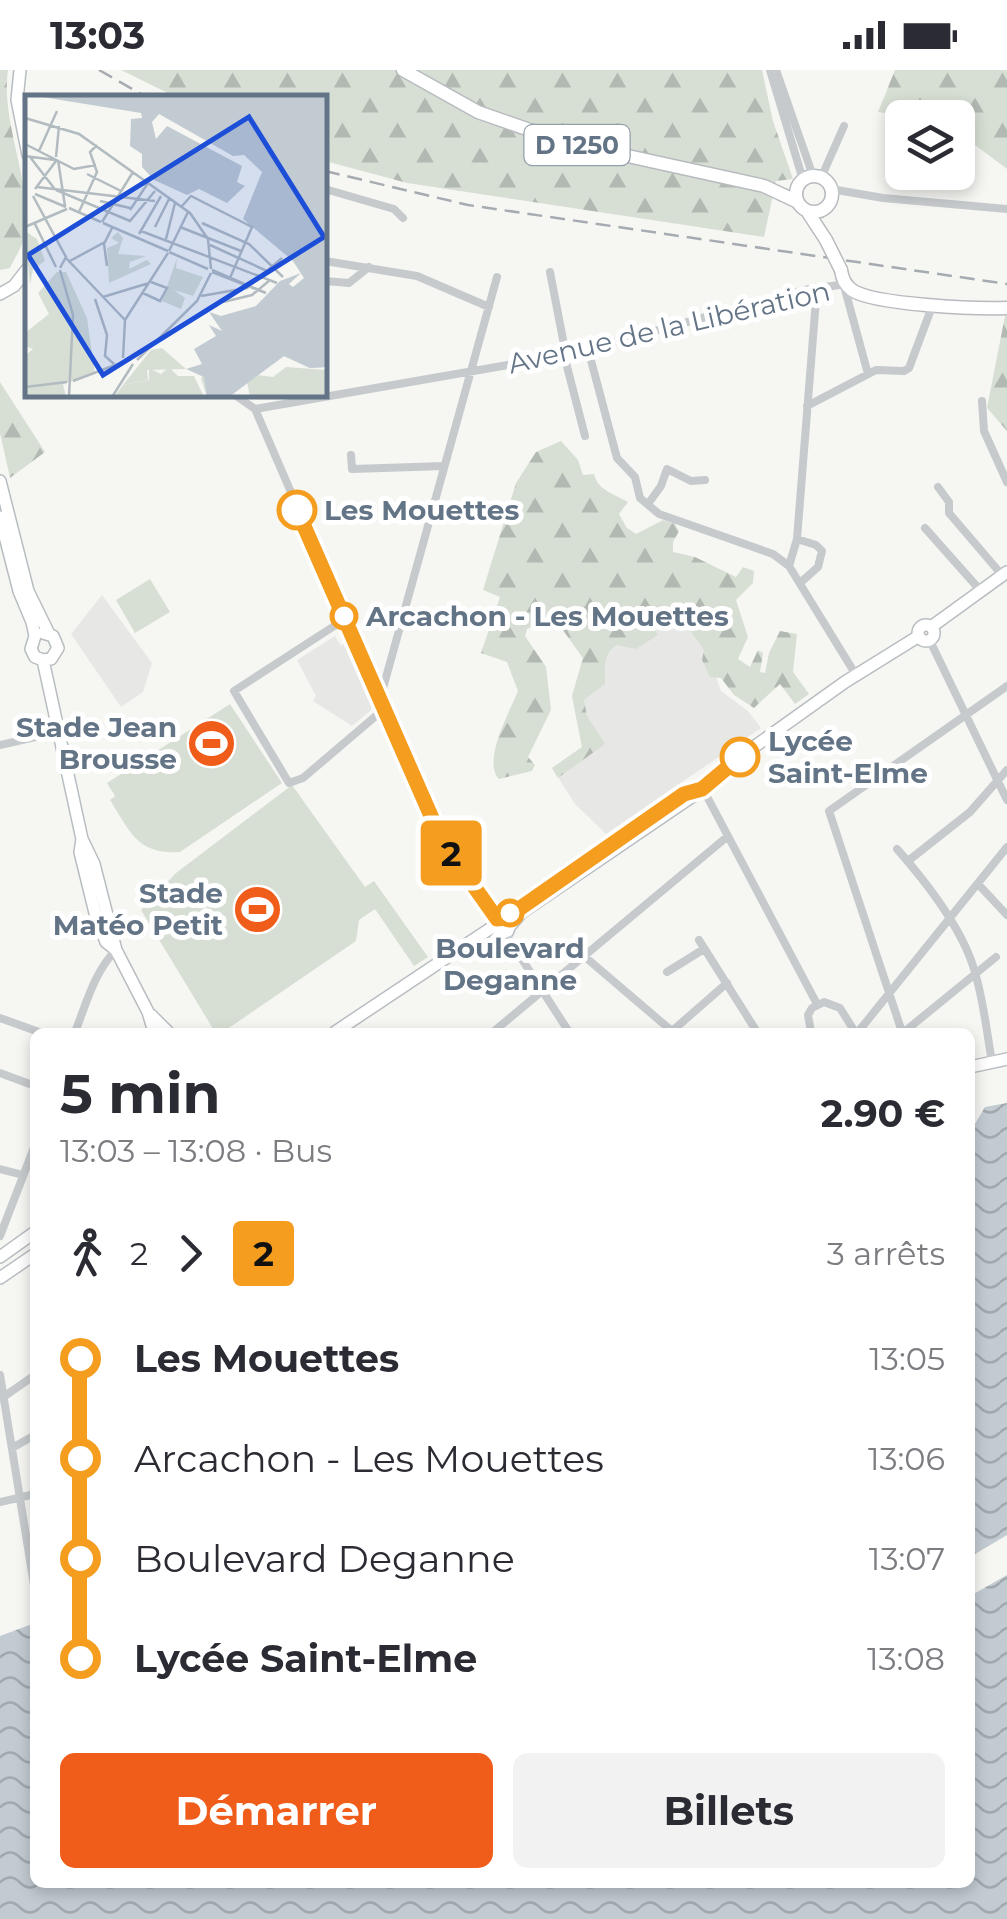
<!DOCTYPE html>
<html lang="fr">
<head>
<meta charset="utf-8">
<style>
  body { margin:0; font-family:Montserrat,sans-serif; background:#f2f2f3; color:#2b2b33; height:100vh; display:flex; flex-direction:column; font-size:38px; white-space:nowrap }
  * { box-sizing:border-box; margin:0 }
  p { font-size:32px; color:#7c7c81 }
  .icon { flex:none; width:55px; height:55px; fill:none; stroke:currentColor; stroke-width:2; stroke-linecap:round; stroke-linejoin:round }
  .map { position:relative; flex:1; overflow:hidden }
  .side { position:absolute; left:30px; top:958px; width:945px; height:860px; display:flex; flex-direction:column; background:#fff; border-radius:15px; box-shadow:0 5px 15px #0003 }
  .side>* { flex:none }
  .badge { padding:0 20px; border-radius:8px; font-size:35px; line-height:65px }
  .controls { position:absolute; left:885px; top:30px; display:grid; gap:20px }
  .controls a { display:grid; place-items:center; width:90px; height:90px; border-radius:15px; background:#fff; box-shadow:0 5px 15px #0003; font-size:50px }
  .map>.badge { position:absolute; translate:-50% -50%; box-shadow:0 0 0 5px #fff }
  .legs { display:flex; align-items:center; gap:15px; height:110px; padding:0 30px; font-size:32px }
  .legs p { margin-inline-start:auto }
  .summary { display:flex; align-items:center; justify-content:space-between; height:170px; padding:0 30px }
  h1 { font-size:55px; font-weight:700; line-height:75px }
  .action { display:flex; gap:20px; margin-top:auto; padding:20px 30px }
  .action a { flex:1; height:115px; border-radius:15px; background:#f05c19; color:#fff; font-size:40px; font-weight:700; line-height:115px; text-align:center }
  .action a+a { background:#f2f2f3; color:#2b2b33 }
  ul { padding:0 30px; list-style:none }
  li { display:flex; align-items:center; gap:35px; height:100px; font-size:38px }
  li i { display:grid; place-items:center; width:15px; height:100%; margin:0 12px; background:currentColor }
  li i::after { content:''; width:25px; height:25px; margin:-12px; border:8px solid; border-radius:50%; background:#fff }
  li p { margin-inline-start:auto }
  li:first-child i { background:linear-gradient(#0000 50%,currentColor 0) }
  li:last-child i { background:linear-gradient(currentColor 50%,#0000 0) }
  .status { display:flex; justify-content:space-between; align-items:center; height:70px; padding:0 50px; background:#fff; direction:ltr }
  .status svg { height:28px; fill:currentColor }
  .map>svg:first-child { display:block }
  .built { fill:#e7e8e6 }
  .forest { fill:url(#forest-firs) }
  .garden { fill:#d7dfd4 }
  .water { fill:url(#water-waves) }
  .lines { fill:none; stroke-linecap:round; stroke-linejoin:round }
  .secondary-casing { stroke:#b8bdc2; stroke-width:14 }
  .primary-casing { stroke:#b7bbbf; stroke-width:15 }
  .street { stroke:#c6cacd; stroke-width:8 }
  .secondary { stroke:#fff; stroke-width:11 }
  .primary { stroke:#fff; stroke-width:12 }
  .rail { stroke:#a6abb2; stroke-width:2.5; stroke-dasharray:15 8; stroke-linecap:butt }
  .primary-bridge-casing { stroke:#b7bbbf; stroke-width:15; stroke-linecap:butt }
  .primary-bridge { stroke:#fff; stroke-width:12 }
  .line-1-casing { stroke:#fff; stroke-width:22 }
  .line-1 { stroke:#f49d1e; stroke-width:15 }
  .stop-1-dot { fill:#fff; stroke:#f49d1e; stroke-width:5 }
  .labels { text-anchor:middle; dominant-baseline:central; stroke-width:10; stroke-linejoin:round; paint-order:stroke }
  .shield { fill:#fff; stroke:#929eaa; stroke-width:2.5 }
  .shield-label { font-size:25px; font-weight:bold; fill:#637486 }
  .street-label { font-size:28px; fill:#637486; stroke:#fff }
  .stop-label { font-size:28px; font-weight:bold; fill:#637486; stroke:#fff; text-anchor:start }
  .poi-label { font-size:28px; font-weight:bold; fill:#637486; stroke:#fff; text-anchor:end }
  .inset-road { fill:none; stroke:#b2bbc0; stroke-width:2.5 }
  .view { fill:#1d4ed8; fill-opacity:0.15; stroke:#1d4ed8; stroke-width:5 }
  .inset-edge { fill:none; stroke:#637486; stroke-width:5 }
</style>
</head>
<body>
<div class="status"><b>13:03</b><svg viewBox="0 0 49 12"><path d="M0 12V9h3v3zM5 12V6h3v6zM10 12V3h3v9zM15 12V0h3v12zM26 1h20v11H26zM47 4h2v5h-2z"/></svg></div>
<div class="map">
<svg width="1007" height="1849" viewBox="0 0 1007 1849">
  <defs>
    <pattern id="forest-firs" width="22" height="20" patternUnits="userSpaceOnUse" patternTransform="scale(2.5)"><rect width="22" height="20" fill="#d7dfd4"/><path d="M5 1l3.5 6h-7zM16 11l3.5 6h-7z" fill="#b2b9b2"/></pattern>
    <pattern id="water-waves" width="16" height="10" patternUnits="userSpaceOnUse" patternTransform="scale(2.5)"><rect width="16" height="10" fill="#c2cbd1"/><path d="M0 5q4-4 8 0t8 0" fill="none" stroke="#a1a9af"/></pattern>
  </defs>
  <rect width="100%" height="100%" fill="#f6f7f3"/>
  <path class="built" d="M102,525L152,593L143,622L121,637L71,564Z
    M681,541L707,581L721,621L748,641L761,658L606,764L575,734L552,698L582,677L572,626L583,588L560,556Z
    M335,566L341,576L347,572L373,634L371,640L352,656L313,631L316,626L297,590Z"/>
  <path class="forest" d="M0,0H8C0,56 36,117 23,170C21,179 14,189 10,198L0,200Z
    M121,0H762L773,51L793,109L776,111L764,167L407,113L325,91V28L176,27Z
    M895,0H1007V99L971,72L958,71V48L908,47L878,42Z
    M1005,246H1007V361L987,338Z
    M0,312L45,382L10,408L0,363Z
    M561,371L578,390L583,405L594,404C598,421 615,424 628,432L619,444L627,458L636,464L663,450L675,454L679,461L673,472V482L695,487L736,507L743,497L754,501L753,513L736,530L748,567L738,589L750,597L758,580L763,583L760,602L765,603L769,583L780,561L797,564L793,602L809,624L795,634L780,614L754,638L734,625L721,608L710,607L702,590L704,580L679,545L654,558L658,565L636,579L617,575C602,584 605,598 605,614L584,630L587,646L605,674L558,708L552,698L582,677L572,626L583,588L560,556L544,551L527,559L525,566L546,597L551,640L528,687L535,695L532,701L499,709C482,691 509,643 518,621L507,592L481,583L500,527L483,520L516,413L536,382Z"/>
  <path class="garden" d="M150,509L170,542L135,563L116,530Z
    M230,634L282,713L180,782C138,785 130,762 110,730L115,726L107,713Z
    M292,715L365,817L374,811L428,887L414,896L375,839L359,850L356,871L223,962H215L141,840L176,803Z"/>
  <path class="water" d="M1007,1033V1465L970,1487V1062L985,1037Z
    M1007,1505V1849H0V1566L35,1553V1812H970V1526Z"/>
  <g class="lines">
    <defs>
      <path id="secondary" d="M20,0L17,30L28,85
        M0,224L14,216L28,198
        M0,411L28,521L49,564
        M0,447L19,521L32,552L35,566L31,579L35,587L43,590
        M918 563a8 8 0 1 1 16 0a8 8 0 1 1-16 0Z
        M931,557L1007,502
        M43,590L82,769L94,794L116,880
        M43,590L51,589L58,578L53,566L43,563
        M82,769L80,782L95,843L106,872L116,880L148,942L154,962
        M510,856L521,843L693,726L723,699L845,612L919,566
        M151,945L168,962
        M335,962L494,856L497,849L505,848L510,853L508,861L503,863L494,856
        M970,997L1007,989
        M0,1187L35,1162
        M0,1208L35,1184"/>
      <path id="primary" d="M403,0L478,42L564,72L764,116L798,132
        M796 124a18 18 0 1 1 36 0a18 18 0 1 1-36 0Z
        M807,141L826,170
        M841,200C842,208 845,215 852,220C873,235 978,239 1007,238"/>
    </defs>
    <use href="#secondary" class="secondary-casing"/>
    <use href="#primary" class="primary-casing"/>
    <path class="street" d="M770,0L803,110
      M776,0L813,106
      M821,108L844,56
      M325,119L394,139L403,148
      M831,119L883,128L1007,139
      M325,191L417,206L489,237
      M550,202L566,285
      M325,211L349,213L369,197
      M844,216L868,304
      M588,279L617,388L635,407L640,428L659,444L773,484L789,496L856,605
      M564,285L585,366
      M235,325L255,339
      M982,331L984,361L1007,412
      M807,336L876,300L904,301L909,298L933,234
      M255,339L571,284L804,220L846,214
      M255,339L442,771L497,849
      M351,385L352,399L444,396
      M938,417L949,432V443L1002,505
      M648,434L661,416L667,399L691,411L705,410
      M925,458L980,520
      M797,469L816,475L822,481L818,497L800,513
      M789,496L797,469L817,217
      M345,549L234,621L289,713L303,708L384,639
      M930,571L1007,730
      M380,629L497,207
      M0,675L57,662
      M703,719L817,934
      M897,779C927,813 965,862 976,906C984,934 987,964 992,992
      M908,791L970,742L1007,700
      M978,814L1007,845
      M505,863L569,962
      M699,870L757,962
      M584,886L673,962
      M667,902L704,879
      M0,948L39,962
      M75,962C86,935 94,902 116,880
      M493,962L728,766
      M671,962L727,913
      M811,962L808,945L812,938L824,932L840,938L855,962
      M858,962L1007,777
      M902,962L829,741L1007,616
      M904,962L996,887
      M0,1003L35,1016
      M0,1099L23,1105
      M0,1166L35,1075
      M0,1305L34,1515
      M2,1328L35,1305
      M12,1378L35,1365
      M0,1432L35,1424"/>
    <use href="#secondary" class="secondary"/>
    <use href="#primary" class="primary"/>
    <path class="rail" d="M99,0L148,28
      M325,101L468,135L1007,214"/>
    <defs>
      <path id="primary-bridge" d="M826,170L841,200"/>
    </defs>
    <use href="#primary-bridge" class="primary-bridge-casing"/>
    <use href="#primary-bridge" class="primary-bridge"/>
  </g>
  <g class="lines">
    <defs>
      <path id="line-1" d="M297,440L442,771L497,849L506,848L684,724L702,719L740,687"/>
    </defs>
    <use href="#line-1" class="line-1-casing"/>
    <use href="#line-1" class="line-1"/>
  </g>
  <defs>
    <symbol id="stadium-disc" viewBox="-11 -11 22 22"><circle r="9.5" fill="#f05c19" stroke="#fff"/><path d="M0-5a6.5 5 0 1 0 0 10a6.5 5 0 1 0 0-10ZM-3.5-1.8h7v3.6h-7Z" fill="#fff"/></symbol>
  </defs>
  <g fill-rule="evenodd">
    <use href="#stadium-disc" x="184" y="646" width="55" height="55"/>
    <use href="#stadium-disc" x="230" y="812" width="55" height="55"/>
  </g>
  <g class="stop-1-dot">
    <circle cx="297" cy="440" r="18"/>
    <circle cx="344" cy="546" r="12"/>
    <circle cx="740" cy="687" r="18"/>
    <circle cx="510" cy="843" r="12"/>
  </g>
  <g class="labels">
    <rect class="shield" x="524.5" y="55" width="105" height="40" rx="8"/>
    <g class="shield-label">
      <text x="577" y="75">D 1250</text>
    </g>
    <g class="street-label">
      <text transform="translate(669 257) rotate(-13)">Avenue de la Libération</text>
    </g>
    <g class="stop-label">
      <text x="324" y="440">Les Mouettes</text>
      <text x="366" y="546">Arcachon - Les Mouettes</text>
      <text x="768" y="671">Lycée<tspan x="768" dy="32">Saint-Elme</tspan></text>
      <text x="510" y="878" text-anchor="middle">Boulevard<tspan x="510" dy="32">Deganne</tspan></text>
    </g>
    <g class="poi-label">
      <text x="177" y="657">Stade Jean<tspan x="177" dy="32">Brousse</tspan></text>
      <text x="223" y="823">Stade<tspan x="223" dy="32">Matéo Petit</tspan></text>
    </g>
  </g>
  <g transform="translate(25 25)">
    <rect width="302" height="302" fill="#f6f7f3"/>
    <path d="M0,136L12,144L20,166L8,174L5,190ZM93,137L98,143L93,159L121,161L105,167L104,174L122,165L126,169L84,188L82,153L94,148L86,143ZM32,177H41L62,223L70,279L38,289L41,302H0V261L8,254L0,251V238L24,219L13,198ZM137,253L161,274L122,275L123,285L98,290L126,255Z" fill="#d7dfd4"/>
    <path d="M303,199L302,272L285,273L259,261L232,280L248,282L261,272L302,275V302H225L222,287L204,302H182L176,283L203,255ZM144,272L153,281H169L179,302H89L98,290L124,285V273L136,279Z" fill="#d7dfd4"/>
    <path d="M152,163L151,173L178,182L168,201L149,195L160,203L156,214L137,206Z" fill="#d7dfd4"/>
    <path d="M5,0H302V272L285,273L259,261L204,302H182L179,282L161,274L177,269L169,254L191,241L184,230L197,236L184,217L196,221L231,211L255,186L276,178L264,189L268,192L279,183L268,166L218,124L237,77L219,60L208,61L134,19L127,27L131,44L142,31L217,71L212,87L220,91L202,108L174,94L162,100L129,85L117,72V59L105,51L106,24L117,23L116,18Z" fill="#c2cbd1"/>
    <path class="inset-road" d="M0,23L54,39L165,118L183,144L186,174M0,49L49,74L71,70M14,56L32,16M0,61L30,65M5,62L29,93M31,62L34,31M33,65L40,111M62,79L96,96M12,92L130,106M10,94L31,66M31,95L105,126L130,96M10,99L41,112M8,101L41,162L35,173M75,106L105,113M157,111L166,101L227,132L205,183M44,113L76,127M105,115L123,88M54,117L72,77L65,57L72,50M77,127L108,77M78,128L143,156M177,128L224,149L258,182M10,129L31,172M0,132L42,114M130,132L144,104M155,132L216,156M116,136L252,188M114,139L136,101M141,144L150,108M185,150L242,176M144,156L163,117M144,157L183,174M41,163L100,225M43,167L80,147M82,171L79,149L87,133M35,175L48,220L44,302M187,177L241,198L187,175M118,198L135,206L142,193L126,187M176,201L222,193L257,163M78,202L124,188M70,204L82,240L80,261L89,269M198,207L227,200L245,185M100,225L143,158M98,263L100,225M112,265L172,206L186,178M48,286L106,264M0,292L42,287M87,302L108,269"/>
    <path class="view" d="M224,22L299,142L78,280L3,160Z"/>
    <rect width="302" height="302" class="inset-edge"/>
  </g>
</svg>
<div class="controls">
<a><svg class="icon" aria-label="layers" viewBox="0 0 24 24"><path d="M12 4l9 5-9 5-9-5zM3 14l9 5 9-5"/></svg></a>
</div>
<b class="badge" style="left:451px;top:783px;background:#f49d1e;color:#111">2</b>
<section class="side">
<div class="summary"><div><h1>5 min</h1><p>13:03 – 13:08 · Bus</p></div><b>2.90 €</b></div>
<div class="legs"><svg class="icon" aria-label="walk" viewBox="0 0 24 24"><circle cx="13" cy="4" r="2"/><path d="M13 8l-2 6 4 7M11 14l-3 7M7 12l3-4h3l4 4"/></svg>2<svg class="icon" aria-label="forward" viewBox="0 0 24 24"><path d="M9 5l7 7-7 7"/></svg><b class="badge" style="background:#f49d1e;color:#111">2</b><p>3 arrêts</p></div>
<ul>
<li><i style="color:#f49d1e"></i><b>Les Mouettes</b><p>13:05</p></li>
<li><i style="color:#f49d1e"></i><span>Arcachon - Les Mouettes</span><p>13:06</p></li>
<li><i style="color:#f49d1e"></i><span>Boulevard Deganne</span><p>13:07</p></li>
<li><i style="color:#f49d1e"></i><b>Lycée Saint-Elme</b><p>13:08</p></li>
</ul>
<div class="action"><a>Démarrer</a><a>Billets</a></div>
</section>
</div>
</body>
</html>
